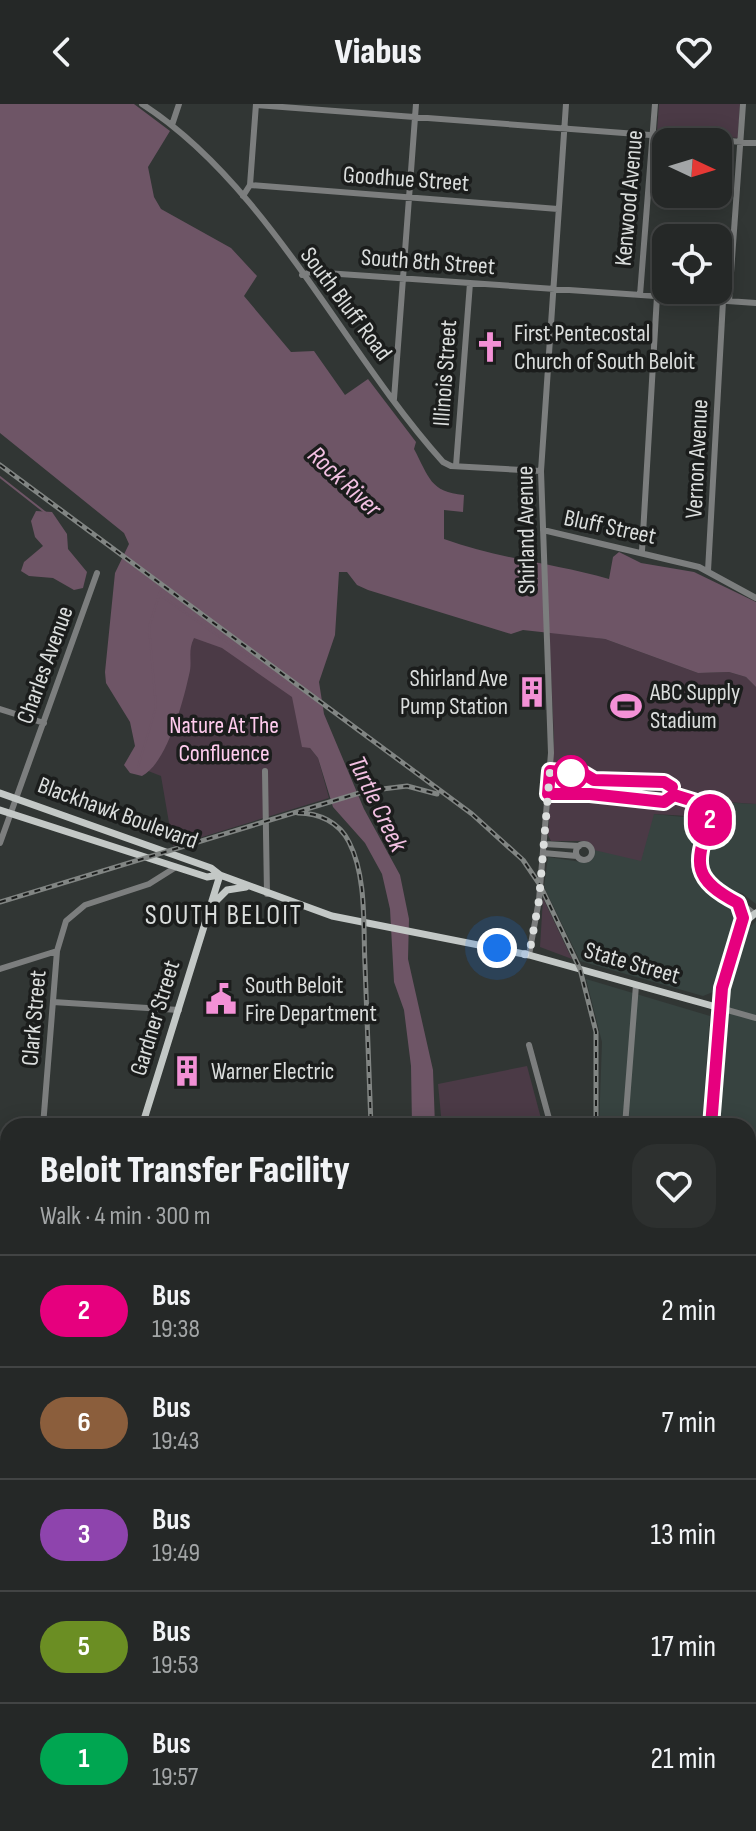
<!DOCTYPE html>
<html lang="en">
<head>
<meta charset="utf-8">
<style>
  body { margin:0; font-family:"Sofia Sans Condensed",sans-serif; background:#2d302f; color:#f1f3f6; height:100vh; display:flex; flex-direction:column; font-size:30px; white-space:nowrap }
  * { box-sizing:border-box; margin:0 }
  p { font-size:26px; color:#a3a6a7 }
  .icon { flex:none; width:44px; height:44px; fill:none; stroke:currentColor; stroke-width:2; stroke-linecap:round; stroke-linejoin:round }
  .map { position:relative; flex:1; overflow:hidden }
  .panel { position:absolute; left:0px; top:1014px; width:756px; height:714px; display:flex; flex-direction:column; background:#252827; border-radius:24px 24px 0 0; box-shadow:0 4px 20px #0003,0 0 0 2px #424444 }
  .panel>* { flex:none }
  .badge { padding:0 16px; border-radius:26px; font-size:28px; line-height:52px }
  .needle { width:52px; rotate:94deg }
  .controls { position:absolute; left:652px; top:24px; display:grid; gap:16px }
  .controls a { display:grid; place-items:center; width:80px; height:80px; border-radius:16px; background:#252827; box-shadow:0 4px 20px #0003,0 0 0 2px #424444; font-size:40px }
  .you { position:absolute; width:40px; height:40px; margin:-20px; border:6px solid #fff; border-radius:50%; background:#1a73e8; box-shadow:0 0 0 12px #1a73e833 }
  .map>.badge { position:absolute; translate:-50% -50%; box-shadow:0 0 0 4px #fff }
  .round { display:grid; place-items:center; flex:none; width:84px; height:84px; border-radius:24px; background:#2d302f }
  .summary { display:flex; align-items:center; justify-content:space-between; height:136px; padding:0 40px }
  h1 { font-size:38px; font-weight:800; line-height:60px }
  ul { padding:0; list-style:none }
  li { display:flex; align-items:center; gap:24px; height:112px; padding:0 40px; border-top:2px solid #424444 }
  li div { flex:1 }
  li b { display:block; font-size:30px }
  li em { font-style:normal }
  li .badge { min-width:88px; font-weight:700; text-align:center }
  header { display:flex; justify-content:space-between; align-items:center; height:104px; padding:0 40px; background:#252827; font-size:36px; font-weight:800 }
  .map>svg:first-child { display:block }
  .built { fill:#374340 }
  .green { fill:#4b3a46 }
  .forest { fill:#6e5566 }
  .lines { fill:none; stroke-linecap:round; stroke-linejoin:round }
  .stream { stroke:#6e5566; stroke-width:2 }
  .minor { stroke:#7c7e7e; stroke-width:6 }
  .major { stroke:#c3c8c6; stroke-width:7 }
  .rail-casing { stroke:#818583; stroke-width:5 }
  .rail { stroke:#1b1d1c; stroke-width:2; stroke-dasharray:6; stroke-linecap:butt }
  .line-casing { stroke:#fff; stroke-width:18 }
  .line { stroke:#e6007e; stroke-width:12 }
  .walk { stroke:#dbdedd; stroke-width:8; stroke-dasharray:0 14.4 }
  .stop-dot { fill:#fff; stroke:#e6007e; stroke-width:4 }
  .labels { text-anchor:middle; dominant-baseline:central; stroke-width:7; stroke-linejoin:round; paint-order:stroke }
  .street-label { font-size:24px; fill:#dbdedd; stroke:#1b1d1c }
  .poi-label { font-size:24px; fill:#dbdedd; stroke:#1b1d1c; text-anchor:start }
  .park-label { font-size:24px; fill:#fce; stroke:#1b1d1c }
  .water-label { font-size:26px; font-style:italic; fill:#f3c1e3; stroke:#1b1d1c }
  .quarter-label { font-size:28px; letter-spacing:2px; fill:#dbdedd; stroke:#1b1d1c }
</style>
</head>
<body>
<header><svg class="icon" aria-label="back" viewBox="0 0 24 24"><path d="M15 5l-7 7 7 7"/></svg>Viabus<svg class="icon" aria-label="heart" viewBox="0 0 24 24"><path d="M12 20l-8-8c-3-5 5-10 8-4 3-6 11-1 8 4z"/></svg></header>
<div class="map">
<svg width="756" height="1727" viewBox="0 0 756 1727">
  <rect width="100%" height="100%" fill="#313634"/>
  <path class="built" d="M719,698L756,700V800L742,789L728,786L725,795L738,801L740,813L727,836L713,888L703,892L580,857L544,783L548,753L588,759L594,746L654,710L713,716Z
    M756,817V1048H748V1022H719L728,883L743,831Z
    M586,875L710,912L702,1022H599L602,938Z
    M748,1063H756V1380H748Z
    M0,1452H8V1575L0,1574Z
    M662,1720H743L742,1727H661Z"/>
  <path class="green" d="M659,0H740L738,34L657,27Z
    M245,396L310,644L318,654L329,694L173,742L161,672L138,663Z
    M549,528L605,535L698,569L729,568L746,573L756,583V700L711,697L705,713L654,710L641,757L594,746L586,737H551L548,731L554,634Z
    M543,794L572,855L540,843Z
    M527,962L543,1022H442L438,980Z
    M433,1720H614V1727H432Z"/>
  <path class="forest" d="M0,0H134L170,27L148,63L154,93L161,105L231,144L257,172L244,192L291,248L314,247L345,291L368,275L416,338L414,345C429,373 430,388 464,391L463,408L444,406V435C498,455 554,459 609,475L613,453L619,448L641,459L694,468L756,498V583L746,573L729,568L698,569L605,535L523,526L511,530L368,486L357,481L347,468H339L335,531L319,578L324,610L364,705L400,771L409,815L408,855L433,966L435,1022H412L411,962L404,906L394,878L390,805L382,770L365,739L333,703L318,654L310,644L302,643L292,593L222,544L194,534C187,548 193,557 189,571C183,598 167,659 142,672L130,669L124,661L135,642L130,618L106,579L105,568L115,469L129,440L124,429L0,329Z
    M36,407L52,408L67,430L68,445L87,468L83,484L74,486L53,474L29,472L21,467L24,458L43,442L35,433L31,417Z"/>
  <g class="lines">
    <path class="stream" d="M0,373L51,413
      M160,491L284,578
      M138,663L156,603L149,523L161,485"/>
    <path class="minor" d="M142,0C268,81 343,247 443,358L451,362L541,367
      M256,1L756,39
      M172,21L179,0
      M250,81L558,105
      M243,92L250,81L256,0
      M302,171L311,168L756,199
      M640,191L655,0
      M729,197L743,0
      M394,295L416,0
      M456,362L470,179
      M543,426L699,463L756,494
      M642,447L657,192
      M708,467L723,197
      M0,605L44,619
      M265,667L267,790
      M713,703C707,726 686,764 710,783C725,794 739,796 754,810
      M0,739L97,469
      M544,740L579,742
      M576 748a8 8 0 1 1 16 0a8 8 0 1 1-16 0Z
      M543,749L577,752
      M529,851L539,796L551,649L541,367L566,0
      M0,865L57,847
      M53,898L179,906
      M720,904L756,914
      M529,941L551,1022
      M43,1022L57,847L66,817L85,801L149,780L176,763
      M625,1022L636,881
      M0,1057L8,1058
      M0,1196L8,1197
      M748,1236L756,1237
      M0,1322H8
      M748,1353L756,1354
      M0,1450H8
      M748,1501L756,1502
      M748,1592L756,1593
      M748,1712L756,1625
      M0,1725L30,1727
      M91,1727L92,1720
      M746,1727L747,1720"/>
    <path class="major" d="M0,689L211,764L220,771L332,812L529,851L720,904
      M0,706L207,773L220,771
      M715,786C729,798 746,796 742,820
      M213,800L227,786L246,783
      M142,1022L220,771
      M711,1022C715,973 710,836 756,809
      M748,1055H756
      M74,1727L75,1720
      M654,1727L655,1720"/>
    <defs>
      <path id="rail" d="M0,361L472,710L523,756L540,781L580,865L596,928V1022
        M298,709C319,709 339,718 349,738C367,773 363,822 365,861C367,914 369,968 371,1022
        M0,798L366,687L407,682L437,690
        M616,1720V1727"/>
    </defs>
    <use href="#rail" class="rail-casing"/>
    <use href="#rail" class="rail"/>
  </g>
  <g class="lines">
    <defs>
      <path id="line" d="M672,683L664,678L594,676L584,670L550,667L548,690H590L664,698L674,691L713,703C700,753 683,771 738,799L743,814L722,884L711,1022"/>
    </defs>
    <use href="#line" class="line-casing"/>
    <use href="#line" class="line"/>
    <path class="walk" d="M497,844L529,851L539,796L550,667L571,669"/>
  </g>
  <defs>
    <symbol id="church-bare" viewBox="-9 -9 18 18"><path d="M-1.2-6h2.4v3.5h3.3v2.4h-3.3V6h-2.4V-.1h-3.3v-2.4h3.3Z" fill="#f391d6" stroke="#1b1d1c" stroke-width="2.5" paint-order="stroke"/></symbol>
    <symbol id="building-bare" viewBox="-9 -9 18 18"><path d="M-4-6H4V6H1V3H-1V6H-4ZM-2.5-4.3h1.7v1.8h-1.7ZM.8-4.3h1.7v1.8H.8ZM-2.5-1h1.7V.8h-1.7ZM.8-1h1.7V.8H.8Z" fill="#f391d6" stroke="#1b1d1c" stroke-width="2.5" paint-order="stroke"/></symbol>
    <symbol id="stadium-bare" viewBox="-9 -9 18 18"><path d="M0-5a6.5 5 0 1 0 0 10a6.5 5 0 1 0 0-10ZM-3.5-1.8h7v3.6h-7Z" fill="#f391d6" stroke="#1b1d1c" stroke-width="2.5" paint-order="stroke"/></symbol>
    <symbol id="civic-bare" viewBox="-9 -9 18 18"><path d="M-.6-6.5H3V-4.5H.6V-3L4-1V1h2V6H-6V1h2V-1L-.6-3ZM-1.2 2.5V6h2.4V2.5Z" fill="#f391d6" stroke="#1b1d1c" stroke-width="2.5" paint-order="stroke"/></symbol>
  </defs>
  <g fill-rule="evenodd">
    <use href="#church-bare" x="468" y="221" width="44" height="44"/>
    <use href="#building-bare" x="510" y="566" width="44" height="44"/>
    <use href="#stadium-bare" x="604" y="580" width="44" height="44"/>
    <use href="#civic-bare" x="199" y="873" width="44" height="44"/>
    <use href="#building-bare" x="165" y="945" width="44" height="44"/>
  </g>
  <circle class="stop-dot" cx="571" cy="669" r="16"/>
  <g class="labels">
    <g class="street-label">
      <text transform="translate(406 75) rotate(4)">Goodhue Street</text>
      <text transform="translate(629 94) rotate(-85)">Kenwood Avenue</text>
      <text transform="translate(428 158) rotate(4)">South 8th Street</text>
      <text transform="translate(346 200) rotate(53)">South Bluff Road</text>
      <text transform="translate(445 269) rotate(-86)">Illinois Street</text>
      <text transform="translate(697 355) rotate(-87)">Vernon Avenue</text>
      <text transform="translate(610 423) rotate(12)">Bluff Street</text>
      <text transform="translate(526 426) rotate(-91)">Shirland Avenue</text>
      <text transform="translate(45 561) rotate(-70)">Charles Avenue</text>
      <text transform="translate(118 709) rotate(20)">Blackhawk Boulevard</text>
      <text transform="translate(632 859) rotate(16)">State Street</text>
      <text transform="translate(34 914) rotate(-85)">Clark Street</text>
      <text transform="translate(155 914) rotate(-73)">Gardner Street</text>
    </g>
    <g class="poi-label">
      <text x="514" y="229">First Pentecostal<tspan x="514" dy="28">Church of South Beloit</tspan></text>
      <text x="508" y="574" text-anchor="end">Shirland Ave<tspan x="508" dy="28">Pump Station</tspan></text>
      <text x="650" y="588">ABC Supply<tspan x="650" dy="28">Stadium</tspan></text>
      <text x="245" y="881">South Beloit<tspan x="245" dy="28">Fire Department</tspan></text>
      <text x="211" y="967">Warner Electric</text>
    </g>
    <g class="park-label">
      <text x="224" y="621">Nature At The<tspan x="224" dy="28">Confluence</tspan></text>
    </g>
    <g class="water-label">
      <text transform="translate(344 378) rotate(43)">Rock River</text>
      <text transform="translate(377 700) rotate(64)">Turtle Creek</text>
    </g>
    <g class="quarter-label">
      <text x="224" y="811">SOUTH BELOIT</text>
    </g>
  </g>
</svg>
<div class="controls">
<a><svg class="needle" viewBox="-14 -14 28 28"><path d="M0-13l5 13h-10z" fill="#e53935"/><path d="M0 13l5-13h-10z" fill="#a3a6a7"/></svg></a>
<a><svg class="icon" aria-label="locate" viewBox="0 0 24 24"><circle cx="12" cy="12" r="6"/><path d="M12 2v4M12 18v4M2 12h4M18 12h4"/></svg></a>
</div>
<div class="you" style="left:497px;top:844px"></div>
<b class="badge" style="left:710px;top:716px;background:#e6007e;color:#fff">2</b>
<section class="panel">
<div class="summary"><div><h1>Beloit Transfer Facility</h1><p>Walk · 4 min · 300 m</p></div><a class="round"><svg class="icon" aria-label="heart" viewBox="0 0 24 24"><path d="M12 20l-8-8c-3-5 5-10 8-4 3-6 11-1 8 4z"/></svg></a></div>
<ul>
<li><span class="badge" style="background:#e6007e;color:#fff">2</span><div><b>Bus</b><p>19:38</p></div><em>2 min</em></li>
<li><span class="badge" style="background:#8b5e3c;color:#fff">6</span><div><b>Bus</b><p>19:43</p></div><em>7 min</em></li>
<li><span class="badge" style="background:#8e44ad;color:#fff">3</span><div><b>Bus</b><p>19:49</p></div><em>13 min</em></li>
<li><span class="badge" style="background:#6b8e23;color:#fff">5</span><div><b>Bus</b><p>19:53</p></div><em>17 min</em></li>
<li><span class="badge" style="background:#00a651;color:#fff">1</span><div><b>Bus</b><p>19:57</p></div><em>21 min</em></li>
</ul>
</section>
</div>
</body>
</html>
